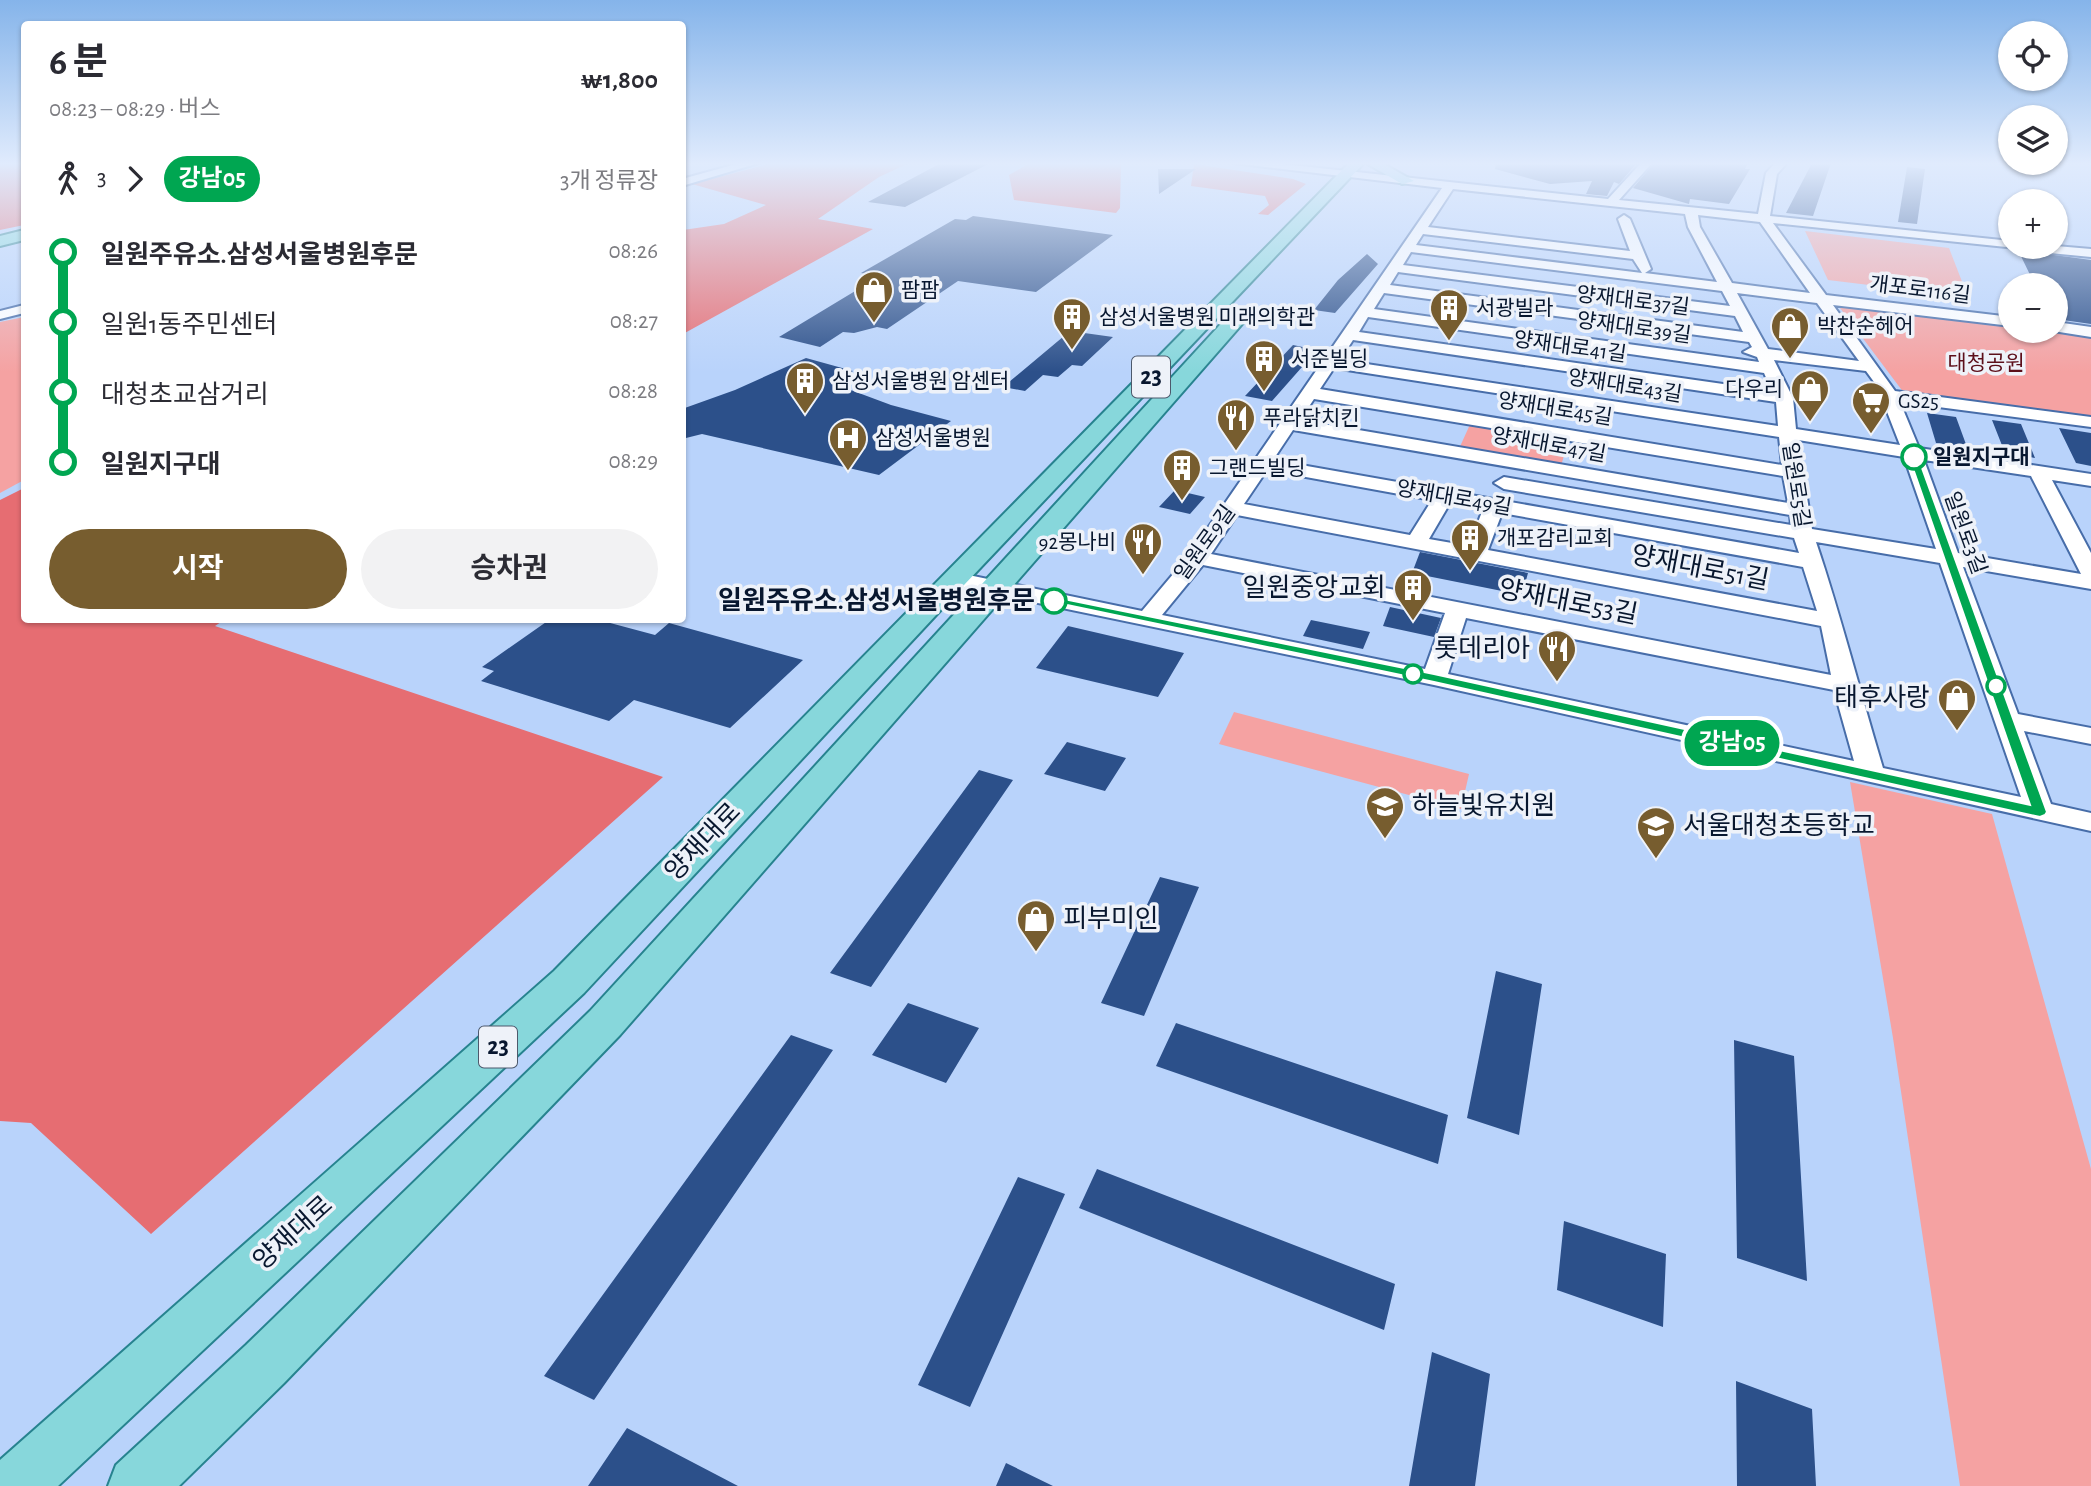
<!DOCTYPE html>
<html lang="ko">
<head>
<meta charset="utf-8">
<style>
  body { margin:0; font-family:"Alegreya Sans","Noto Sans KR",sans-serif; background:#f2f2f3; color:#2b2b33; height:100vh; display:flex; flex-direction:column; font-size:26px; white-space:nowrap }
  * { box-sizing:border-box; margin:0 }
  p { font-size:23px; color:#7c7c81 }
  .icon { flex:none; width:38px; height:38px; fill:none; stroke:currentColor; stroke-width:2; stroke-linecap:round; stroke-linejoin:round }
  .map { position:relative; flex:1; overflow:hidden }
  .sheet { position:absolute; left:21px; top:21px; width:665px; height:602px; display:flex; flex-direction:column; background:#fff; border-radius:7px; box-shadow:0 2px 5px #0004 }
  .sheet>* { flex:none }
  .badge { padding:0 14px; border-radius:23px; font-size:24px; line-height:46px }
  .controls { position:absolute; left:1998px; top:21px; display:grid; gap:14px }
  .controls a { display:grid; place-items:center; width:70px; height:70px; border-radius:50%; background:#fff; box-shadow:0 2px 5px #0004; font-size:35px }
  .map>.badge { position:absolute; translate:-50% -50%; box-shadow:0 0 0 4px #fff }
  .legs { display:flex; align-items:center; gap:10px; height:77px; padding:0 28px; font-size:23px }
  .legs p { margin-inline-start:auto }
  .summary { display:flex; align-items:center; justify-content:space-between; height:119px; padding:0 28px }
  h1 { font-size:38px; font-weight:700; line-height:52px }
  .cta { display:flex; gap:14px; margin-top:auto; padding:14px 28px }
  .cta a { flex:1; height:80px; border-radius:42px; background:#775d2f; color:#fff; font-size:28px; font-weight:700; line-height:80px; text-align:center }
  .cta a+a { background:#f2f2f3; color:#2b2b33 }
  ul { padding:0 28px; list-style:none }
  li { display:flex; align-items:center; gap:24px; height:70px; font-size:26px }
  li i { display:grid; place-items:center; width:10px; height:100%; margin:0 9px; background:currentColor }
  li i::after { content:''; width:18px; height:18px; margin:-9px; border:5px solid; border-radius:50%; background:#fff }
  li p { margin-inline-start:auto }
  li:first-child i { background:linear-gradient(#0000 50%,currentColor 0) }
  li:last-child i { background:linear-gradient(currentColor 50%,#0000 0) }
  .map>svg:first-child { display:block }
  .green { fill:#f5a2a2 }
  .forest { fill:#e66d72 }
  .building { fill:#2c508a }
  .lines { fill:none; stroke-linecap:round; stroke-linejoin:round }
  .minor-casing { stroke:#476da9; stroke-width:4 }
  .major-casing { stroke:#27838f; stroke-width:4 }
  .minor { fill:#fff; fill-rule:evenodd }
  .major { fill:#87d7db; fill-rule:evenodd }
  .line-1 { fill:#00a651; stroke:#fff; stroke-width:2 }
  .stop-1-dot { fill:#fff; stroke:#00a651; stroke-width:3.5 }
  .labels { text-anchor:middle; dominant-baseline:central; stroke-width:7; stroke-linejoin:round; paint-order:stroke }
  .far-poi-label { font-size:21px; fill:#08172f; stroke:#eef2f9; text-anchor:start }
  .far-street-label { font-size:21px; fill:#08172f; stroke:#eef2f9 }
  .far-park-label { font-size:21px; fill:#5c0f1a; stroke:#eef2f9 }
  .far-stop-label { font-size:21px; font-weight:bold; fill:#08172f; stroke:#eef2f9; text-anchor:start }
  .shield { fill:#eef2f9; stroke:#4d596c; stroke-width:2 }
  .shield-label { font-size:24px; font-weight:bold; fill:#08172f }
  .street-label { font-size:26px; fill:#08172f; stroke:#eef2f9 }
  .poi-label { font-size:26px; fill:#08172f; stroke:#eef2f9; text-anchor:end }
  .stop-label { font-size:26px; font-weight:bold; fill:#08172f; stroke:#eef2f9; text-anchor:end }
</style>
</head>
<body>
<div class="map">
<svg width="2091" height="1486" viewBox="0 0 2091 1486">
  <rect width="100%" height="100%" fill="#b9d3fb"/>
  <path class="green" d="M1805,231L1949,248L1968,297L1828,280Z
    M1837,304L2011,325V331L2091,335V419L1904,393Z
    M24,317V480L0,493V322Z
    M1472,420L1570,436L1560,469L1458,451Z
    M1234,712L1469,774L1461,809L1219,744Z
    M1850,782L1992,814L2091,1169V1486H1960L1893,1038Z"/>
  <path class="forest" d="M0,163H24V225L0,230Z
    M773,163H909L879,177L818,219L873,229L683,334V230L724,224L766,205L692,184Z
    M1030,163H1121L1120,208L1116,213L1014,200L1009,175Z
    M1194,164L1293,179L1306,184L1268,215L1258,214L1269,205L1265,196L1191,186Z
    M24,488V620H224L215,626L663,777L151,1234L31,1123L0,1121V500Z"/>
  <path class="building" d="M941,163H990L905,207L868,202Z
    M1496,163H1637L1619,184L1614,182L1607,196L1586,194L1592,181L1550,184L1495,169Z
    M1654,163H1748L1745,169H1750L1729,204L1690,199L1689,204L1633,188Z
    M1812,163H1831L1813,216L1786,213Z
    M1907,167L1925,169L1917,224L1898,222Z
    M1158,169H1196L1159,194Z
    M973,216L1113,235L1036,292L958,281L887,329L877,327L854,333L843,332L820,347L779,337L880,276L861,273L955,219L966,220Z
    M2018,250L2091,260V324L2056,319V285H2035Z
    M1367,254L1378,264L1335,313L1314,310L1338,280Z
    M1070,331L1113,337L1082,366L1072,365L1058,377L1043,375L1025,391L1003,387Z
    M1293,345L1317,350L1272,401L1245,396Z
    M806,358L853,371L832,383L891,405L951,421L879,475L702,434L682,439V409L735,390Z
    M1927,413L1956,417L1967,447L1936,443Z
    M1992,420L2021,424L2035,458L2005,453Z
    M2059,428L2091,433V466L2076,463Z
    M1175,490L1205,497L1190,514L1159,507Z
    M1420,552L1528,573L1522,595L1412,573Z
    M1390,607L1441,618L1434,637L1383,626Z
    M549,620H599L655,635L669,623L803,660L730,728L634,700L609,721L481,681L494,671L482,667Z
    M1311,620L1370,632L1363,649L1303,636Z
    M1068,626L1184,653L1158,697L1036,668Z
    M1067,742L1126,758L1105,791L1044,774Z
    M979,770L1013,780L871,987L830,973Z
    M1160,877L1199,887L1144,1016L1101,1003Z
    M1496,971L1542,984L1519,1135L1467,1118Z
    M908,1003L979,1028L946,1083L872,1055Z
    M1176,1023L1448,1115L1438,1164L1156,1066Z
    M791,1035L833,1050L594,1400L544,1376Z
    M1734,1040L1794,1056L1807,1281L1737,1258Z
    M1097,1169L1395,1284L1384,1330L1079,1208Z
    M1018,1177L1065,1194L970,1407L918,1385Z
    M1564,1221L1666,1254L1663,1327L1557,1290Z
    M1432,1352L1490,1374L1475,1486H1409Z
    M1736,1381L1812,1409L1816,1486H1737Z
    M627,1428L738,1486H588Z
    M1006,1463L1053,1486H996Z"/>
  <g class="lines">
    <defs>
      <path id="minor" d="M740,163H759L682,186V179Z
        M1233,163H1273L1608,199L1641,163H1652L1619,200L1758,214L1766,173L1775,163H1787L1777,174L1770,216L2011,241V247L2016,248L1773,223L1826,295L2011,317V326L1833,305L1895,391L2091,417V427L1900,402L1919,448L2091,474V486L2052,480L2091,553V589L1963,567L2018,714L2091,728V744L2024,731L2051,804L2091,813V831L1434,685L946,584L943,579L946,574L954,572L1142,611L1190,554L1442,188ZM1453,189L1685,214L1688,227L1717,282L1645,273L1651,269L1630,219L1624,215L1618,219L1630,251L1428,227ZM1698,215L1760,222L1810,293L1732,283L1700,227ZM1423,234L1633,259L1642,273L1416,245ZM1411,252L1722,291L1730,306L1403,265ZM1398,272L1735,316L1743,332L1390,285ZM1384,293L1749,342L1752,347L1743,352L1757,357L1759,362L1374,309ZM1737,293L1817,303L1859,361L1768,349ZM1368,317L1764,373L1772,391L1359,332ZM1353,340L1776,402L1778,426L1340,360ZM1774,360L1866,371L1877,386L1900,445L1796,429L1793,398ZM1334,368L1779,437L1782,465L1320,389ZM1314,399L1783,476L1788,503L1300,420ZM1293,430L1790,515L1791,525L1504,477L1494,483L1504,489L1794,538L1799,553L1273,460ZM1798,440L1904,457L1936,549L1812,529ZM1924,460L2031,476L2081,574L1958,553ZM1267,470L1432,500L1410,535L1244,504ZM1450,503L1483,509L1469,546L1429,539ZM1502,513L1803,567L1817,611L1488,550ZM1237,515L1821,626L1831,675L1211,554ZM1816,542L1940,563L2021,797L1883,768C1860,692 1841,616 1816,542ZM1203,565L1445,613L1425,669L1162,615ZM1466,618L1834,690L1854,761L1448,674Z
        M2056,246L2091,249V257L2030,251L2023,247Z
        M24,305V313L0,319V311Z
        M2056,322L2091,327V337L2053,331H2056Z"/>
      <path id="major" d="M1349,163H1364L964,585L584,993L58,1486H0V1460L554,971Z
        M1366,163H1382L1414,181L1402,184Z
        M24,230V240L0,246V236Z
        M1236,313L1243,315L1245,319L1243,323L620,1035L284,1383L179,1486H108L116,1465L246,1345L590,1011L1229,315Z"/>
    </defs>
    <use href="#minor" class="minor-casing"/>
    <use href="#major" class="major-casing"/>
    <use href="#minor" class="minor"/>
    <use href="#major" class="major"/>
  </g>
  <linearGradient id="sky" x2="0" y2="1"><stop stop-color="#85b4ea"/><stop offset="0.44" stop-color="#e0ebfd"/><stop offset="1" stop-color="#e0ebfd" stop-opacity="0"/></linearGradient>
  <rect width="2091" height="372" fill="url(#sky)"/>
  <path class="line-1" d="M1914,454L1918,457L2047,812L2045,815L2040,817L1434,682L1048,601L1054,597L1434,674L2030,805L1909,457Z"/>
  <defs>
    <symbol id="shop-pin" viewBox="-11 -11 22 30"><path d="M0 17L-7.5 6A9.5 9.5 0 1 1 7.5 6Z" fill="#775d2f" stroke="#eef2f9"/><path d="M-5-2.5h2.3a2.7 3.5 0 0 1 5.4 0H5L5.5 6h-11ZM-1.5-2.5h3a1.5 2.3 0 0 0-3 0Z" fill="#fff"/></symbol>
    <symbol id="building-pin" viewBox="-11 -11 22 30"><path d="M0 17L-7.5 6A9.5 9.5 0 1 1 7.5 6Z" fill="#775d2f" stroke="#eef2f9"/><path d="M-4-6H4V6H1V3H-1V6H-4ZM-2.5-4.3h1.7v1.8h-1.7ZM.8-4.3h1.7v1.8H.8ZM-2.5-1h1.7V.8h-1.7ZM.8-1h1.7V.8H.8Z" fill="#fff"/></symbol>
    <symbol id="supermarket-pin" viewBox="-11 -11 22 30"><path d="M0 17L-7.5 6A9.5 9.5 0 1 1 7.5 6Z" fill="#775d2f" stroke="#eef2f9"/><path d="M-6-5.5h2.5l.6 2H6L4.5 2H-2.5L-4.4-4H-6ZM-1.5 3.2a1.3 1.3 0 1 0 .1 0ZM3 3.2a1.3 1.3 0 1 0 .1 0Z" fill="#fff"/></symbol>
    <symbol id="restaurant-pin" viewBox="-11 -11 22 30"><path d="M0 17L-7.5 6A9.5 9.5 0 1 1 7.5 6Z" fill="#775d2f" stroke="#eef2f9"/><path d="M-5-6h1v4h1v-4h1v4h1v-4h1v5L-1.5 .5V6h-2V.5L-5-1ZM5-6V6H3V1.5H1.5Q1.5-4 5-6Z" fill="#fff"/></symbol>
    <symbol id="hospital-pin" viewBox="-11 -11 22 30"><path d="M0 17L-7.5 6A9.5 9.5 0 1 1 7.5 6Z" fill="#775d2f" stroke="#eef2f9"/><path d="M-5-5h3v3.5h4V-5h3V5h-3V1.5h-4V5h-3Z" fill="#fff"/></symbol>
    <symbol id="school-pin" viewBox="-11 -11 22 30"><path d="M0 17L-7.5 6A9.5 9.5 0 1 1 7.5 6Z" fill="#775d2f" stroke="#eef2f9"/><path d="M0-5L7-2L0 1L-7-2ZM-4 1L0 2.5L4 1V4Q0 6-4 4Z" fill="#fff"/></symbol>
  </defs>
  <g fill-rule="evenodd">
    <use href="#shop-pin" x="852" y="268" width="44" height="60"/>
    <use href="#building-pin" x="1427" y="286" width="44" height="60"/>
    <use href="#building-pin" x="1050" y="295" width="44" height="60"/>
    <use href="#shop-pin" x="1768" y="304" width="44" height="60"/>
    <use href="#building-pin" x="1242" y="337" width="44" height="60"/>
    <use href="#building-pin" x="783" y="359" width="44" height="60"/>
    <use href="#shop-pin" x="1788" y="367" width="44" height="60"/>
    <use href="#supermarket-pin" x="1849" y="379" width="44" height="60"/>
    <use href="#restaurant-pin" x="1214" y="396" width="44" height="60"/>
    <use href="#hospital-pin" x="826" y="416" width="44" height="60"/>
    <use href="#building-pin" x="1160" y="446" width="44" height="60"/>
    <use href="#building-pin" x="1448" y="516" width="44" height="60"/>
    <use href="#restaurant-pin" x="1121" y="520" width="44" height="60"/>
    <use href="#building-pin" x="1391" y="566" width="44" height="60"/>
    <use href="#restaurant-pin" x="1535" y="627" width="44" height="60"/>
    <use href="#shop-pin" x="1935" y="676" width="44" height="60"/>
    <use href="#school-pin" x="1363" y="784" width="44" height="60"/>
    <use href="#school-pin" x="1634" y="804" width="44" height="60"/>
    <use href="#shop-pin" x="1014" y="897" width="44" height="60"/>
  </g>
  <g class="stop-1-dot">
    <circle cx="1914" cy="457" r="12"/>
    <circle cx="1054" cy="601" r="12"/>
    <circle cx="1413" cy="674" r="9"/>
    <circle cx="1996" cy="686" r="9"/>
  </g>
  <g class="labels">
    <g class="far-poi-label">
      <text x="901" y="290">팜팜</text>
      <text x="1476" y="308">서광빌라</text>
      <text x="1099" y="317">삼성서울병원 미래의학관</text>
      <text x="1817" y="326">박찬순헤어</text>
      <text x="1291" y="359">서준빌딩</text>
      <text x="832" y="381">삼성서울병원 암센터</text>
      <text x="1783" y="389" text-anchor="end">다우리</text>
      <text x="1898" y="401">GS25</text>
      <text x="1263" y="418">푸라닭치킨</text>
      <text x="875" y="438">삼성서울병원</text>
      <text x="1209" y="468">그랜드빌딩</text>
      <text x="1497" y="538">개포감리교회</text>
      <text x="1116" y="542" text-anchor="end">92몽나비</text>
    </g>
    <g class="far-street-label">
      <text transform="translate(1920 290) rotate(7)">개포로116길</text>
      <text transform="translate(1633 301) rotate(7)">양재대로37길</text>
      <text transform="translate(1634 328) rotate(8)">양재대로39길</text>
      <text transform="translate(1570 347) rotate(8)">양재대로41길</text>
      <text transform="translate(1625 386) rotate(9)">양재대로43길</text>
      <text transform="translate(1555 409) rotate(9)">양재대로45길</text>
      <text transform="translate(1549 445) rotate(10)">양재대로47길</text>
      <text transform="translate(1796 485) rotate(81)">일원로5길</text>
      <text transform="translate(1454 498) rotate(10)">양재대로49길</text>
      <text transform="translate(1965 533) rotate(70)">일원로3길</text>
      <text transform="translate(1205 543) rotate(-54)">일원로9길</text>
    </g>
    <g class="far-park-label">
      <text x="1986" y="363">대청공원</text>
    </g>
    <g class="far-stop-label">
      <text x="1933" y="457">일원지구대</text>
    </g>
    <g class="shield">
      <rect x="1132" y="356.5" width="38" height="41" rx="5"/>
      <rect x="479" y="1026.5" width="38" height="41" rx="5"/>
    </g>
    <g class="shield-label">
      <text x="1151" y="377">23</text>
      <text x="498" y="1047">23</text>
    </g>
    <g class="street-label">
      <text transform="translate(1700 568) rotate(11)">양재대로51길</text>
      <text transform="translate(1568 602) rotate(11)">양재대로53길</text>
      <text transform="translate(703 842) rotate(-46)">양재대로</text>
      <text transform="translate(293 1233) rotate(-42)">양재대로</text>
    </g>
    <g class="poi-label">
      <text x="1386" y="588">일원중앙교회</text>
      <text x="1530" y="649">롯데리아</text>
      <text x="1930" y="698">태후사랑</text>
      <text x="1412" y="806" text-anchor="start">하늘빛유치원</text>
      <text x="1683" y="826" text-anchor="start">서울대청초등학교</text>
      <text x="1063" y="919" text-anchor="start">피부미인</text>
    </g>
    <g class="stop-label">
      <text x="1035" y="601">일원주유소.삼성서울병원후문</text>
    </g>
  </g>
</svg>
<div class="controls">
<a><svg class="icon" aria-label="locate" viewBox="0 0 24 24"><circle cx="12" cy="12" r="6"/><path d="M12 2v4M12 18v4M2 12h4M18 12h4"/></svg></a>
<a><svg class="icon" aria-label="layers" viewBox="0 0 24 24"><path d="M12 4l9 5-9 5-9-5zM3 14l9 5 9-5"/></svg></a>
<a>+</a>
<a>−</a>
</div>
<b class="badge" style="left:1732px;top:743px;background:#00a651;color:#fff">강남05</b>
<section class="sheet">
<div class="summary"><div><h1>6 분</h1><p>08:23 – 08:29 · 버스</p></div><b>₩1,800</b></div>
<div class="legs"><svg class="icon" aria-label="walk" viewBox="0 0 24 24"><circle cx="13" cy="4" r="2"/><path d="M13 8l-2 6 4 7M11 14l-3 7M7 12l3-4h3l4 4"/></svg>3<svg class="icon" aria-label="forward" viewBox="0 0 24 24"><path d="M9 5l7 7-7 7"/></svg><b class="badge" style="background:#00a651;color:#fff">강남05</b><p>3개 정류장</p></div>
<ul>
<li><i style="color:#00a651"></i><b>일원주유소.삼성서울병원후문</b><p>08:26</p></li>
<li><i style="color:#00a651"></i><span>일원1동주민센터</span><p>08:27</p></li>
<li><i style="color:#00a651"></i><span>대청초교삼거리</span><p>08:28</p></li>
<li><i style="color:#00a651"></i><b>일원지구대</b><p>08:29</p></li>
</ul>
<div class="cta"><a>시작</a><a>승차권</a></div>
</section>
</div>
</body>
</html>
